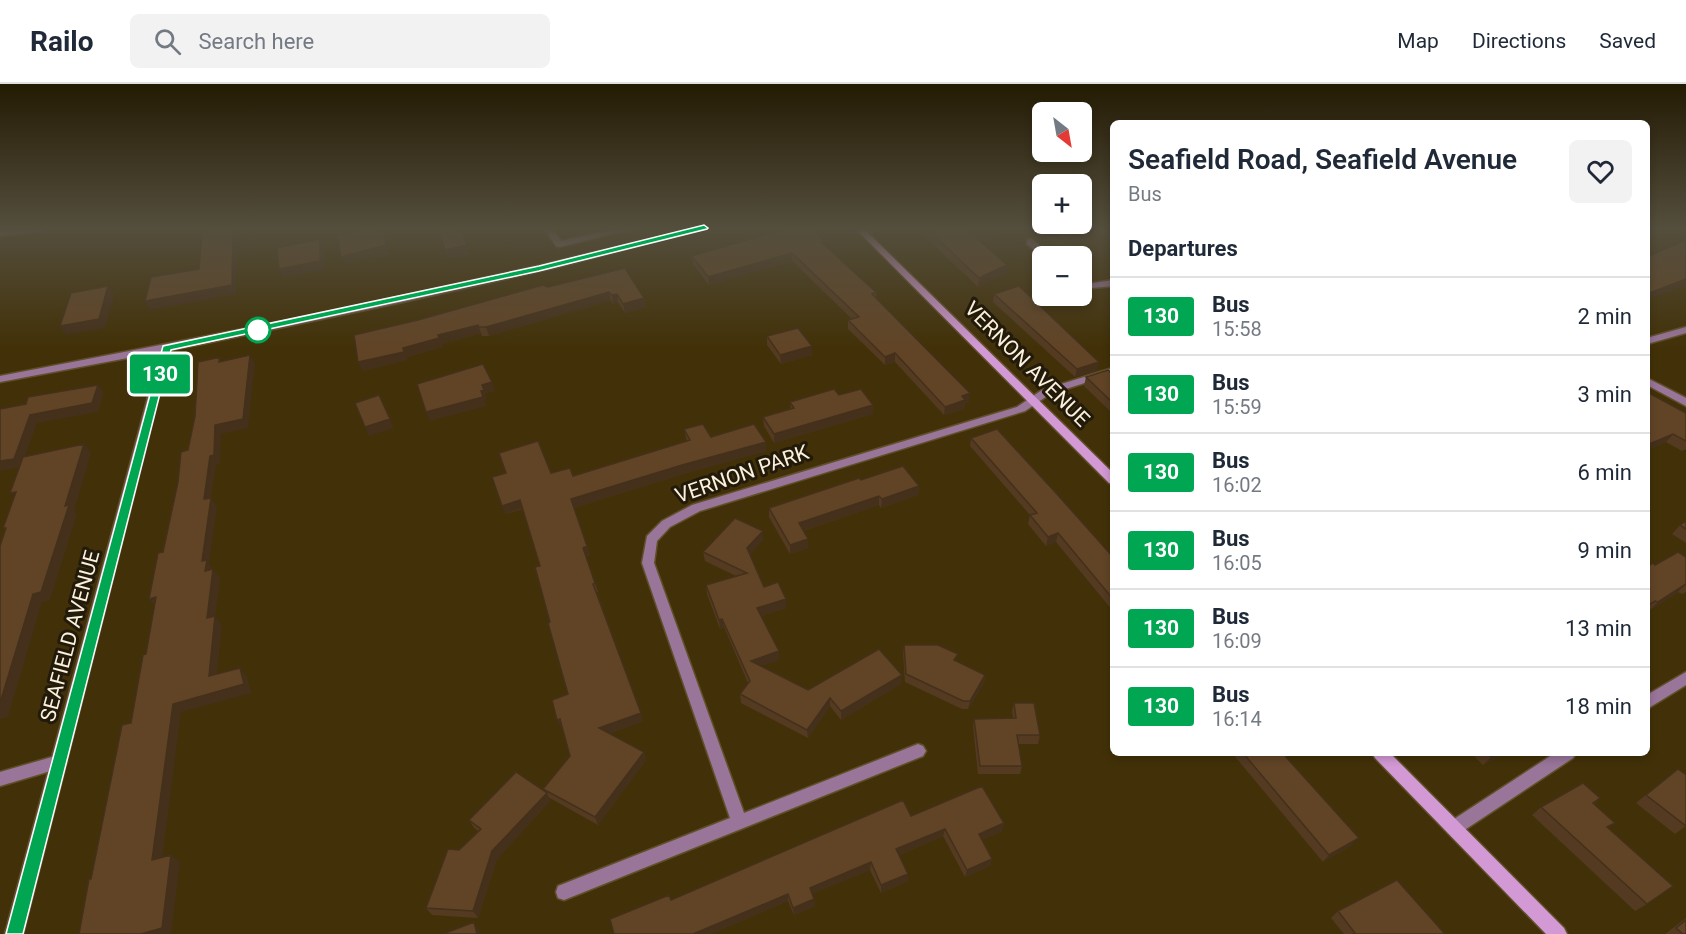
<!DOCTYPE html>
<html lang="en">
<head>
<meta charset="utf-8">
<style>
  body { margin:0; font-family:Roboto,sans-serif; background:#f2f2f3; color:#1f2937; height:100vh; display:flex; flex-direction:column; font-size:22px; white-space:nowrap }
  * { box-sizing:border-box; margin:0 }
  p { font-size:20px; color:#747a83 }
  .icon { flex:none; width:33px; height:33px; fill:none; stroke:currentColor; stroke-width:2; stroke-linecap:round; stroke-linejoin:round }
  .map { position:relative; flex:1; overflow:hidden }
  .details { position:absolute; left:1110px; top:36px; width:540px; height:636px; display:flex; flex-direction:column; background:#fff; border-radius:9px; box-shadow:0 3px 9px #0003 }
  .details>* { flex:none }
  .badge { padding:0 12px; border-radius:4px; font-size:21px; line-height:39px }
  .needle { width:39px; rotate:149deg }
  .tools { position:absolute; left:1032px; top:18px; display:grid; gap:12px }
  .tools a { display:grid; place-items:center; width:60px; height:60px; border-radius:9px; background:#fff; box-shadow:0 3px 9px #0003; font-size:30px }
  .map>.badge { position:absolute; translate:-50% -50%; box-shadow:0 0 0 3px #fff }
  h2 { padding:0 18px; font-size:22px; line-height:54px }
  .round { display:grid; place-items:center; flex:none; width:63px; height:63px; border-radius:9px; background:#f2f2f3 }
  .summary { display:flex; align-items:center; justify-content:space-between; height:102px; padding:0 18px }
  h1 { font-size:28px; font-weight:600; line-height:45px }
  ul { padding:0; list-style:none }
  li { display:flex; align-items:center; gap:18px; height:78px; padding:0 18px; border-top:2px solid #e0e1e3 }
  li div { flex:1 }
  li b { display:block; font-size:22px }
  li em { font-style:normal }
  li .badge { min-width:66px; font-weight:700; text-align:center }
  header { display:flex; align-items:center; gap:36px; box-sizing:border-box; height:84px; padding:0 30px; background:#fff; border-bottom:2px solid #e0e1e3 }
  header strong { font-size:28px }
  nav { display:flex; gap:33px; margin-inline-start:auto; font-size:21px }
  .search { width:420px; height:54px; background:#f2f2f3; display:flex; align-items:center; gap:15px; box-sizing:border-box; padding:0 21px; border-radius:9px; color:#747a83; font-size:22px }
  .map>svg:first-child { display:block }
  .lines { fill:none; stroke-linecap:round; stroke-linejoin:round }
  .service-casing { stroke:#60502a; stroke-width:3 }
  .minor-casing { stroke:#60502a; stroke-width:3 }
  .tertiary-casing { stroke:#60502a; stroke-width:3 }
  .secondary-casing { stroke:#60502a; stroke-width:3 }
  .service { fill:#99759a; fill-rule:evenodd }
  .minor { fill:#99759a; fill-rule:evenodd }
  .tertiary { fill:#99759a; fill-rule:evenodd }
  .secondary { fill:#d299d5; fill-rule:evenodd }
  .wall { fill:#533a21 }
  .shaded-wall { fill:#44301b }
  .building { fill:#614426; stroke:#44301b; stroke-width:1.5 }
  .line { fill:#00a651; stroke:#fff; stroke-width:1.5 }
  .stop-dot { fill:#fff; stroke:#00a651; stroke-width:3 }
  .labels { text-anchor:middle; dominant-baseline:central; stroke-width:6; stroke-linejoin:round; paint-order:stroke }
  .street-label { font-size:21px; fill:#fbf1dc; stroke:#221a0a }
</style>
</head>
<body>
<header>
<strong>Railo</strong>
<div class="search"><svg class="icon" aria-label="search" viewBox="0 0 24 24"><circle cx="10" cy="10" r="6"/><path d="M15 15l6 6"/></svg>Search here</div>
<nav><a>Map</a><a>Directions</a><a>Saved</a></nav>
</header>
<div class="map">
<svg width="1686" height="850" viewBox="0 0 1686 850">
  <rect width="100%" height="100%" fill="#423108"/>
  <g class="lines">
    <defs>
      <path id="service" d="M544,144H552L561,157L622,144H636L559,163L556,162Z
        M872,144H885L864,151L860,148Z
        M1030,155L1033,156L1051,172L1042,173L1027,160V156Z
        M1113,196V202L1082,205V197L1087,200Z
        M59,671L64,673L67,678L64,683L0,702V688Z"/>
      <path id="minor" d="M25,144H48L44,147L0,152V146Z
        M1686,243V249L1647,260V254Z
        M166,261L171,264L23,850H5L161,264Z
        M1113,284V290L1050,310L1025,327L700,427L670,443L657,457L654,479L744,729L918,660L923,662L926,667L923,672L564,816L558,814L556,808L558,802L730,734L642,479L647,452L662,437L692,421L1017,323L1042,306Z
        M1647,294L1686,314V322L1647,301Z
        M1686,588V601L1647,625V611Z
        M1555,669H1576L1573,674L1460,749L1454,752L1448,749L1446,744L1448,739Z"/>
      <path id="tertiary" d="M695,144H708L558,183L403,218L202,260L0,298V292L336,227L537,182Z"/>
      <path id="secondary" d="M855,144H863L1113,389V400L1109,399Z
        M1372,669H1390L1564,844L1567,850H1546L1375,674Z"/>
    </defs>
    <use href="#service" class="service-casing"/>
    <use href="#minor" class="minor-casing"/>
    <use href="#tertiary" class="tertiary-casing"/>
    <use href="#secondary" class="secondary-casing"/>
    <use href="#service" class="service"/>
    <use href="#minor" class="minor"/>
    <use href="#tertiary" class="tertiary"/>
    <use href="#secondary" class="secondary"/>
  </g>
  <path class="wall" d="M916,144H995L994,152L979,156L1007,181L1006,190L978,203Z
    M1041,144H1113L1110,155L1098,149L1063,164L1040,151Z
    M824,157L825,162L876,208V214L969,318L965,319L964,325L944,331L895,278L885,281L848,245V236L852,235L792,177L709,201L693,180L692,172Z
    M625,184L644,214L646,223L625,229L618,218L613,220L611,216L489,252H482L481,249L441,260L443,263L407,273V276L362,287L418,236Z
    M994,210L1097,287L1075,293L993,218Z
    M767,252L812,271L781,280L767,261Z
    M1113,290V330L1084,302L1086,293Z
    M1647,308L1686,329V365L1682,367L1666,358L1647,366Z
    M839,311L873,330L774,359L764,342L763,333L791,325L790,318Z
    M684,345L711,353L766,358V367L683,390L574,424L590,471L586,472L598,508H597L643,637L609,650L644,668L646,676L598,741L548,713L550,717L497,775L478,834L432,831L426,824L459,766L478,747L474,744L469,736L545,708L543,705L570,672L562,644L561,645L568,610L550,538L540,482L523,425L505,430L551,389L573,392L687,357L686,354Z
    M971,354L1113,473V527L1056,458L1046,462L1028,440L1030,431L970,362Z
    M861,396L919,402L918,411L881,424L879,421L803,447L808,464L790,470L769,433V424Z
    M1686,437V459L1672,450L1680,441Z
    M763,447V456L750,470L764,503L786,524L761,532L779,576L761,582L808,606L901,600L841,636L830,622L808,654L741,619L740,610L748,599L724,543L720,545L707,510L706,501L736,492L705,477L703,468Z
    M1686,473V508L1682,510L1678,508L1649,527L1647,526V483Z
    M904,561L956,578L985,591L984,599L968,625H962L905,598L903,569Z
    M1014,619L1040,651L1038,660H1018L1022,682L1020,690H978L973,643L974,635L1013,634L1012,627Z
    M1232,669H1286L1288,672L1287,674L1352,761L1323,778Z
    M1471,669H1505L1483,681Z
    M1667,693L1686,742L1675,750L1636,719Z
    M1600,714L1594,720L1615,739L1608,743L1647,820L1635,827L1532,731L1541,723Z
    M911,732L1004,739L1002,747L982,756L992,775L990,782L965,793L943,752L899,771L908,797L881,809L870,786L812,810L814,815L815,822L794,831L788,817L711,850H614L671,816Z
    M1338,827L1445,850H1344L1331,834Z
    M1686,834V850H1665Z"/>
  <path class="shaded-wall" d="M233,144H238L236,210L150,226L145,217L232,201Z
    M383,144H384L390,170L345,181L341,173Z
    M570,144H591L592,147L572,152Z
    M995,144L994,152L970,158L971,149Z
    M1094,144H1099L1098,149L1063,164L1064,156Z
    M1112,147H1113V154L1110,155Z
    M320,155L324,164V186L283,194L279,185Z
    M467,161L469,170L448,174L445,166Z
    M792,169V177L709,201L708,193Z
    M1007,181L1006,190L978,203L979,194Z
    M1686,195V201L1647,216V210Z
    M108,202L114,211L105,244L66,251L60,242Z
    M609,208L611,216L489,252L486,243Z
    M617,210L618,218L613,220L612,211Z
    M644,214L646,223L625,229L623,220Z
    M478,241L481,249L441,260L443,263L407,273V276L362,287L358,278L403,264L438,251Z
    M812,262V271L781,280L780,271Z
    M895,269V278L885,281V273Z
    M250,271L255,280L248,344L221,350L220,380L216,381L211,414L217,423L209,480L220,494L214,543L207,534L205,487L202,477L204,415L215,341Z
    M1099,278L1097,287L1075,293L1077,285Z
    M492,298L495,307L485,310L487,315L484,316L487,322L430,337L426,328L481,307L482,301Z
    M98,301L104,309L98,328L37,339L21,383L0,387V377L30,331Z
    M970,309L969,318L965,319L964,325L944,331L945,323L962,312Z
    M379,311L394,344L369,352L365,343Z
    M873,321V330L774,359V350Z
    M1673,350L1666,358L1647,366V361Z
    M766,358V367L683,390L574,424L571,415L682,381Z
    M84,360L91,369L74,427L77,430L50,516L42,518L8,633L0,635V619L33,510L65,422Z
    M919,402L918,411L881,424L882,415Z
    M879,412V421L799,448V439Z
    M520,416L523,424L505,430L502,422Z
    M763,447V456L748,473L747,464Z
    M1058,449L1056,458L1046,462L1048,453Z
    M808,455V464L790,470V461Z
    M587,462L590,471L586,472L583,464Z
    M1686,500L1678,508L1649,527L1658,518Z
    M156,513L157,524L149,515Z
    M786,515V524L758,533L757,524Z
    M215,532L222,541L216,601L209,592Z
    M722,535L724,543L720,545L719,536Z
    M779,567V576L752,586L751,577Z
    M240,584L247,593L251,609L181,628L161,784L152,776L173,620Z
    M902,591L901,600L841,636V627Z
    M985,591L984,599L968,625L970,617Z
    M830,614V622L808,654L807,646Z
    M641,629L643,637L602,653L599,644Z
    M560,635L563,644L561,645L557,636Z
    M644,668L646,676L598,741L595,733Z
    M1498,669H1505L1483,681L1491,673Z
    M547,709L550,717L497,775L478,834L473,827L492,767Z
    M1004,739L1002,747L977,758L979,750Z
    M945,745L943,752L896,772V765Z
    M1359,754L1352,761L1323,778L1329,771Z
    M171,771L180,778L171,850H141Z
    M992,775L990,782L965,793L967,786Z
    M871,778L870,786L810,811V804Z
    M908,790V797L881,809V801Z
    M788,810V817L711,850H693Z
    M814,815L815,822L794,831L793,824Z
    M474,838L479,845L480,850H477L476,849Z"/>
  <path class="building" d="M203,144H233L232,201L145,217L151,193L199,185Z
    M364,144H383L386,161L341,173L337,151L365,146Z
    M437,144H460L467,161L445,166Z
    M788,144H812L824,157L821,158L876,208L872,210L970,309L962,312L965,316L945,323L895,269L885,273L848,236L859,233L792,169L708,193L692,172Z
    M926,144H994L971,149L1007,181L979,194Z
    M1042,144H1094L1064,156Z
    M1105,144H1113V147H1112Z
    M320,155V177L279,185L277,164Z
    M1686,156V195L1647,210V173Z
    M625,184L644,214L623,220L617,210L612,211L609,208L486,243H479L478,241L438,251L439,254L403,264L404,268L358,278L354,251L418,236L543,201L548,203Z
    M108,202L99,235L60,242L71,209Z
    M1019,202L1099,278L1077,285L994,210Z
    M798,244L812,262L780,271L767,252Z
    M250,271L243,335L215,341L214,371L210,372L204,415L211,414L202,477L207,476L205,487L213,485L207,534L215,532L209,592L240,584L244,600L173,620L152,776L171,771L162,844L141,850H79L89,795H91L122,641L131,639L143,571L146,570L156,513L149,515L158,469L163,468L178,398L181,368L188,366L195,332L198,278L220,273L219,278Z
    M483,280L492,298L482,301L484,306L481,307L483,313L426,328L417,300Z
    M1108,286L1113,290V319L1086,293Z
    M98,301L92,319L30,331L14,375L0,377V325L26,320L28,313Z
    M834,305L839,311L861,305L873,321L774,350L763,333L794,324L790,318Z
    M1647,308L1686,329V357L1673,350L1647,361Z
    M379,311L390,335L365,343L355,319Z
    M703,340L711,353L754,340L766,358L682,381L571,415L587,462L583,464L595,499L593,500L641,629L599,644L644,668L595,733L543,705L570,672L560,635L557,636L552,616L568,610L548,539L550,538L535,483L540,482L520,416L502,422L492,393L506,389L499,369L538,357L551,389L570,384L573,392L690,356L684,345Z
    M997,345L1056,409L1113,473V515L1058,449L1048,453L1030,431L1037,429L971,354Z
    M84,360L65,422L69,421L41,508L33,510L0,619V462L6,444H3L16,408L10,409L23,373Z
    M903,382L919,402L882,415L879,412L799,439L808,455L790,461L769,424L859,394L861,396Z
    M735,434L763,447L747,464L764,503L778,498L786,515L757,524L779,567L751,577L808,606L879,565L902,591L841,627L830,614L807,646L740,610L750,597L722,535L719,536L706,501L747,489L703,468Z
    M1686,437V445L1680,441Z
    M1678,468L1686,473V500L1658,518L1655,517L1647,522V483L1653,479L1655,481Z
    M904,561H938L958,570L954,576L985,591L970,617H963L906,590Z
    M1014,619H1034L1040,651H1017L1022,682H980L974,635L1016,634Z
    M1243,669H1286L1288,672L1286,673L1359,754L1329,771Z
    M1487,669H1498L1491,673Z
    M1678,685L1685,690L1686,689V742L1646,711Z
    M516,688L547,709L492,767L473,827L426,824L448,765L459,766L481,745L469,736Z
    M1583,699L1600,714L1593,719L1615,739L1607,743L1673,802L1647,820L1541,723Z
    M982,702L1004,739L979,750L992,775L967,786L945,745L896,765L908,790L881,801L871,778L810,804L814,815L793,824L788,810L693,850H614L610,835L669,811L671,816L903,716L911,732Z
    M1397,796L1445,850H1352L1355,849L1338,827Z
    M1686,836V850H1683L1676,844Z
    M474,838L477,850H443Z"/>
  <linearGradient id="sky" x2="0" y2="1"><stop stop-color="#241b04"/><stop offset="0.55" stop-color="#544e3d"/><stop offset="1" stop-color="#544e3d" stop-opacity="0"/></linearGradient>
  <rect width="1686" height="263" fill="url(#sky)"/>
  <path class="line" d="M704,141L708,144L707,145L539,187L171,266L23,850H6L163,262L539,182Z"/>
  <circle class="stop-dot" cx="258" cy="246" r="12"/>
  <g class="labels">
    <g class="street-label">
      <text transform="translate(1027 280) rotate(45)">VERNON AVENUE</text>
      <text transform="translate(742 390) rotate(-19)">VERNON PARK</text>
      <text transform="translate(70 552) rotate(-75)">SEAFIELD AVENUE</text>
    </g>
  </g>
</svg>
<div class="tools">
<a><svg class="needle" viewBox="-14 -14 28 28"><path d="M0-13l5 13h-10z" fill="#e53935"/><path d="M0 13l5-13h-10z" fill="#747a83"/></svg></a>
<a>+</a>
<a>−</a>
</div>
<b class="badge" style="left:160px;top:290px;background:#00a651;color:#fff">130</b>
<section class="details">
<div class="summary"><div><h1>Seafield Road, Seafield Avenue</h1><p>Bus</p></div><a class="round"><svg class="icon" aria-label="heart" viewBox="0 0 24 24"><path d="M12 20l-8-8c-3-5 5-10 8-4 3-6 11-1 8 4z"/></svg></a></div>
<h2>Departures</h2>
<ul>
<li><span class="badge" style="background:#00a651;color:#fff">130</span><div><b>Bus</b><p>15:58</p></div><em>2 min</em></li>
<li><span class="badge" style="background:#00a651;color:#fff">130</span><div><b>Bus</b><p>15:59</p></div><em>3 min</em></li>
<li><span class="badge" style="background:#00a651;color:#fff">130</span><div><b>Bus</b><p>16:02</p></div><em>6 min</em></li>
<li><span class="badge" style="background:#00a651;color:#fff">130</span><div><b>Bus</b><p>16:05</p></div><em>9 min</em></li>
<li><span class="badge" style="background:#00a651;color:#fff">130</span><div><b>Bus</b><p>16:09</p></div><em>13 min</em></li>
<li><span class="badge" style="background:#00a651;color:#fff">130</span><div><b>Bus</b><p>16:14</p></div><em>18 min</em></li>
</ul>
</section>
</div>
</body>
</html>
